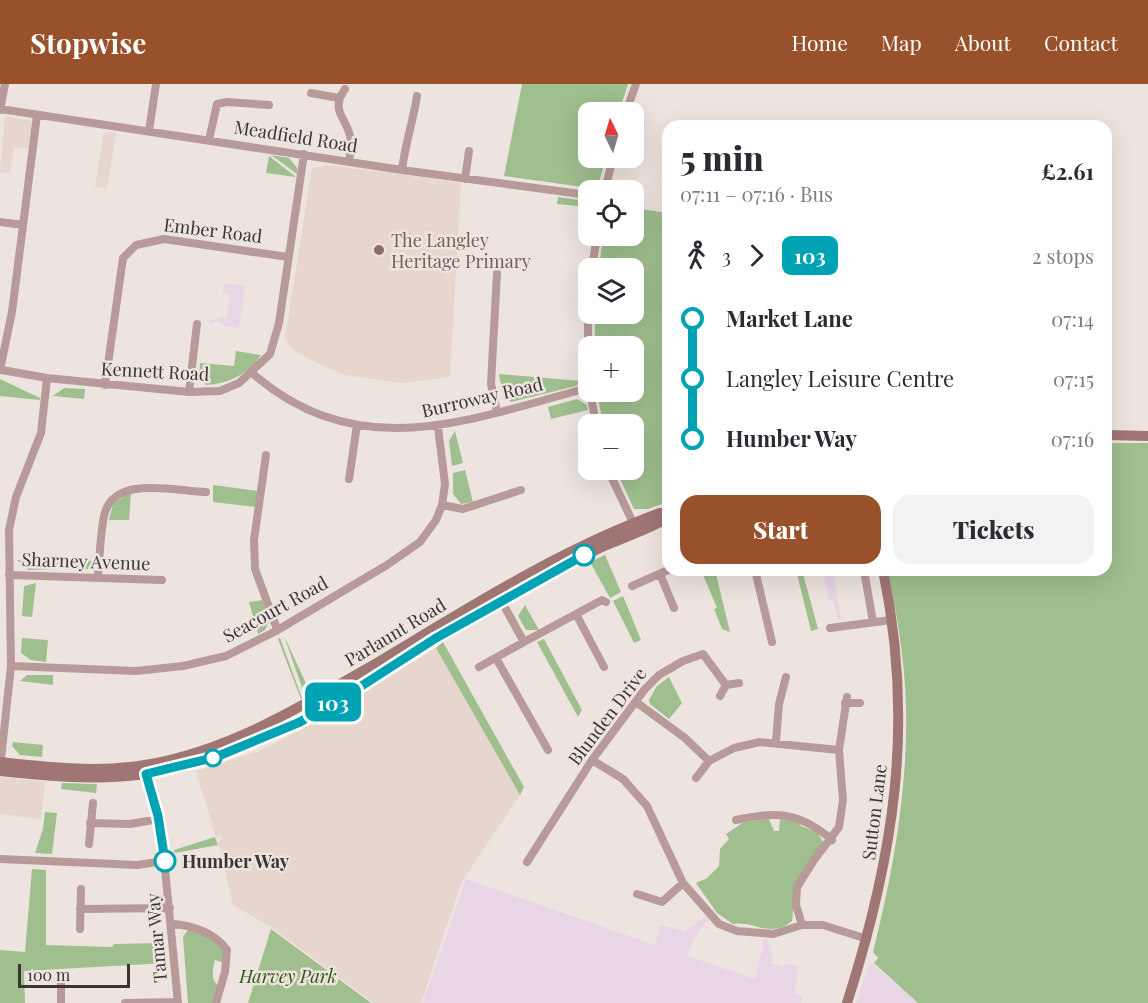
<!DOCTYPE html>
<html lang="en">
<head>
<meta charset="utf-8">
<style>
  body { margin:0; font-family:"Playfair Display",serif; background:#f2f2f3; color:#2b2b33; height:100vh; display:flex; flex-direction:column; font-size:22px; white-space:nowrap }
  * { box-sizing:border-box; margin:0 }
  p { font-size:20px; color:#7c7c81 }
  .icon { flex:none; width:33px; height:33px; fill:none; stroke:currentColor; stroke-width:2; stroke-linecap:round; stroke-linejoin:round }
  .map { position:relative; flex:1; overflow:hidden }
  .sheet { position:absolute; left:662px; top:36px; width:450px; height:456px; display:flex; flex-direction:column; background:#fff; border-radius:18px; box-shadow:0 6px 24px #0002 }
  .sheet>* { flex:none }
  .badge { padding:0 12px; border-radius:9px; font-size:21px; line-height:39px }
  .needle { width:39px; rotate:355deg }
  .buttons { position:absolute; left:578px; top:18px; display:grid; gap:12px }
  .buttons a { display:grid; place-items:center; width:66px; height:66px; border-radius:12px; background:#fff; box-shadow:0 6px 24px #0002; font-size:30px }
  .scale { position:absolute; left:18px; bottom:15px; width:112px; box-sizing:border-box; padding-left:6px; border:3px solid #393533; border-top:0; font-size:16px; line-height:21px; white-space:nowrap; color:#393533; -webkit-text-stroke:4px #ede4df; paint-order:stroke }
  .map>.badge { position:absolute; translate:-50% -50%; box-shadow:0 0 0 3px #fff }
  .legs { display:flex; align-items:center; gap:9px; height:66px; padding:0 18px; font-size:20px }
  .legs p { margin-inline-start:auto }
  .summary { display:flex; align-items:center; justify-content:space-between; height:102px; padding:0 18px }
  h1 { font-size:33px; font-weight:800; line-height:45px }
  .button { display:flex; gap:12px; margin-top:auto; padding:12px 18px }
  .button a { flex:1; height:69px; border-radius:18px; background:#98512b; color:#fff; font-size:24px; font-weight:800; line-height:69px; text-align:center }
  .button a+a { background:#f2f2f3; color:#2b2b33 }
  ul { padding:0 18px; list-style:none }
  li { display:flex; align-items:center; gap:21px; height:60px; font-size:22px }
  li i { display:grid; place-items:center; width:9px; height:100%; margin:0 8px; background:currentColor }
  li i::after { content:''; width:15px; height:15px; margin:-8px; border:4px solid; border-radius:50%; background:#fff }
  li p { margin-inline-start:auto }
  li:first-child i { background:linear-gradient(#0000 50%,currentColor 0) }
  li:last-child i { background:linear-gradient(currentColor 50%,#0000 0) }
  header { display:flex; align-items:center; gap:36px; box-sizing:border-box; height:84px; padding:0 30px; background:#98512b; color:#fff }
  header strong { font-size:28px }
  nav { display:flex; gap:33px; margin-inline-start:auto; font-size:21px }
  .map>svg:first-child { display:block }
  .built { fill:#e6d6cd }
  .industrial { fill:#e8d5e6 }
  .green { fill:#9fbf8e }
  .lines { fill:none; stroke-linecap:round; stroke-linejoin:round }
  .street { stroke:#b89a99; stroke-width:8 }
  .secondary { stroke:#a07674; stroke-width:10 }
  .line-1-casing { stroke:#fff; stroke-width:14 }
  .line-1 { stroke:#00a3b4; stroke-width:9 }
  .education-dot { fill:#8d6e63; stroke:#ede4df; stroke-width:2 }
  .stop-1-dot { fill:#fff; stroke:#00a3b4; stroke-width:3 }
  .labels { text-anchor:middle; dominant-baseline:central; stroke-width:5; stroke-linejoin:round; paint-order:stroke }
  .street-label { font-size:18px; fill:#393533; stroke:#ede4df }
  .education-label { font-size:18px; fill:#785e54; stroke:#ede4df; text-anchor:start }
  .stop-label { font-size:18px; font-weight:bold; fill:#393533; stroke:#ede4df; text-anchor:start }
  .park-label { font-size:18px; font-style:italic; fill:#2f5710; stroke:#ede4df }
</style>
</head>
<body>
<header>
<strong>Stopwise</strong>
<nav><a>Home</a><a>Map</a><a>About</a><a>Contact</a></nav>
</header>
<div class="map">
<svg width="1148" height="919" viewBox="0 0 1148 919">
  <rect width="100%" height="100%" fill="#ede4df"/>
  <path class="built" d="M5,32L33,37L29,65L14,63L10,89L0,88Z
    M104,48L116,49L107,104L95,103Z
    M329,81L461,99L450,293L402,299L345,291L310,276L293,265L285,255L312,84Z
    M436,564L520,711L461,799L421,919H373L271,843L233,821L218,757L221,756L220,752L216,753L196,687L259,667L299,647Z
    M0,693L45,698L41,735L0,730Z"/>
  <path class="industrial" d="M224,199L245,202L239,244L225,242L218,237L209,240V237L227,232L230,211L223,208Z
    M822,486H833L841,536H838L833,515L829,516Z
    M466,795L655,861L661,841L684,848L706,832L708,835L693,856L687,872L755,895L761,869H763V856L767,855L773,874L771,879L783,883L785,880L798,882L795,909L803,912L801,919H423Z
    M872,880L918,919H856L869,882Z"/>
  <path class="green" d="M522,0H628L619,28H588V74H606L599,98L590,104L504,92Z
    M271,71L289,74L297,84V90Z
    M269,72L296,93L266,89Z
    M558,113L587,117L588,123L557,120Z
    M633,124L668,129L667,418L648,425H634L616,386H633V340H603L597,308H633V262H595V230H633V184H599L603,152H633Z
    M236,267L261,271C248,290 229,300 206,301L199,293L200,279L234,282Z
    M499,290L581,297L576,302L511,318L503,311Z
    M0,295L40,314V316L0,312Z
    M64,304L85,305L84,315L53,312Z
    M577,315L587,321L588,326L551,335L548,323Z
    M455,347L463,379L452,382L449,357Z
    M1106,359H1148V919H918L874,879L878,874L873,868C893,788 908,706 906,623C905,577 897,531 888,486H1106Z
    M465,386L473,418L461,420L453,410V389Z
    M213,401L258,407L257,423L213,418Z
    M131,408L129,436H109L113,420Z
    M605,471L621,508L610,514L590,478Z
    M17,476H58V485L28,486Z
    M61,476L97,477L88,485H61Z
    M107,476L140,479V488L114,485Z
    M701,486H715L730,548L722,545L714,525L717,524Z
    M796,486H802L818,545L811,547Z
    M36,499L32,533L22,532L24,502Z
    M623,512L641,556L634,559L613,517Z
    M262,516L270,535L265,546L258,550L249,518Z
    M525,521L539,546H526L518,532Z
    M284,552L311,610L305,612Z
    M22,554L48,556L46,578L31,576L21,569Z
    M280,554L302,614L301,615L278,555Z
    M544,555L582,626L578,633L537,558Z
    M443,558L524,703L520,711L436,564Z
    M27,591H53V601L20,597Z
    M669,593L682,619L669,635L650,620L649,616L657,602Z
    M13,658L43,661L42,673L20,671L12,662Z
    M62,699L97,700L96,709L61,705Z
    M45,728L57,729L52,770L35,769L43,745Z
    M769,735L774,747H779L780,735L798,738L801,742L817,748L823,758L796,798L792,837C769,855 754,836 733,840L717,829L696,799L707,794L719,782L720,765L729,755L726,750L744,738Z
    M215,753L218,761L175,769L174,766Z
    M32,785L46,786V861L112,863L114,860L165,859L167,879L24,887L25,919H0V866L25,868Z
    M189,844L216,855L225,869L224,879L215,876C213,883 210,896 218,901L213,919H188L183,853Z
    M271,845L371,919H248Z"/>
  <g class="lines">
    <path class="street" d="M345,5C328,29 350,35 351,58C351,64 350,71 349,77
      M311,9L339,14
      M0,25L402,86L588,111
      M0,26L5,0
      M626,28L636,0
      M149,47L156,0
      M209,56L217,20L227,18L269,21
      M402,86C405,60 413,38 417,12
      M465,95L469,67
      M605,106L613,74
      M0,138L23,141
      M592,184L597,152
      M588,276V230
      M0,286L12,228L37,31
      M2,286L47,294L189,308L220,307L239,299L270,270L279,239L304,70
      M252,289C360,382 467,336 588,304
      M105,301L123,174L136,161L164,155L288,173
      M189,308L197,240
      M590,308L596,340
      M497,328L491,300L497,189
      M266,371L254,456L255,485L277,545
      M608,386L636,445
      M349,395L357,341
      M442,421L463,425L521,406
      M755,486L772,558
      M864,486L873,538
      M660,490L674,524
      M9,491L162,496
      M98,492C100,472 100,451 104,432C113,390 175,407 206,408
      M632,502L668,486
      M576,530L604,583
      M830,544L891,536
      M524,558L602,516L606,518
      M496,574L548,666
      M11,582L136,587L183,582L226,572L276,547L387,481L420,458L436,436L442,421L445,400L438,343
      M479,583L524,558L498,511
      M720,612L726,601
      M636,618L685,654L709,677L734,664L760,658L839,666
      M845,619H860
      M776,658L779,620L786,593
      M592,676L623,695L647,722L683,799L719,840L737,847L773,850L802,841H823L867,855
      M0,684L11,582L9,446L16,413L41,349L47,294
      M146,685L163,764L178,919
      M696,694L709,677
      M736,736C775,727 800,728 832,756
      M90,739L130,740L159,735
      M89,760L93,719
      M0,775L137,781L165,777
      M527,778L592,676L645,605L659,591L683,577L703,570L726,601L739,599
      M637,810L662,818L683,799
      M80,825L170,824
      M172,840C192,841 215,849 227,866L225,888L216,919
      M802,841L796,821L797,803L814,776L839,743L843,716L839,666L847,613
      M80,845L81,805
      M61,895V919
      M125,919L178,918"/>
    <path class="secondary" d="M1106,351L1148,352
      M0,678C47,683 97,689 145,681C230,667 306,620 380,577C470,523 561,465 660,429H668
      M0,687C48,692 97,697 145,690C281,671 385,578 501,516C535,498 568,479 602,463C617,456 658,442 668,433
      M847,919C894,772 915,640 883,486"/>
  </g>
  <g class="lines">
    <defs>
      <path id="line-1" d="M165,777L158,732L146,690L216,673L300,638L363,601L436,554L584,471"/>
    </defs>
    <use href="#line-1" class="line-1-casing"/>
    <use href="#line-1" class="line-1"/>
  </g>
  <circle class="education-dot" cx="379" cy="166" r="6"/>
  <g class="stop-1-dot">
    <circle cx="584" cy="471" r="10"/>
    <circle cx="213" cy="674" r="8"/>
    <circle cx="165" cy="777" r="10"/>
  </g>
  <g class="labels">
    <g class="street-label">
      <text transform="translate(296 52) rotate(9)">Meadfield Road</text>
      <text transform="translate(213 146) rotate(7)">Ember Road</text>
      <text transform="translate(155 287) rotate(3)">Kennett Road</text>
      <text transform="translate(482 313) rotate(-13)">Burroway Road</text>
      <text transform="translate(86 477) rotate(2)">Sharney Avenue</text>
      <text transform="translate(275 525) rotate(-29)">Seacourt Road</text>
      <text transform="translate(395 548) rotate(-31)">Parlaunt Road</text>
      <text transform="translate(607 632) rotate(-53)">Blunden Drive</text>
      <text transform="translate(874 728) rotate(-83)">Sutton Lane</text>
      <text transform="translate(156 854) rotate(-95)">Tamar Way</text>
    </g>
    <g class="education-label">
      <text x="391" y="156">The Langley<tspan x="391" dy="21">Heritage Primary</tspan></text>
    </g>
    <g class="stop-label">
      <text x="182" y="777">Humber Way</text>
    </g>
    <g class="park-label">
      <text x="288" y="892">Harvey Park</text>
    </g>
  </g>
</svg>
<div class="buttons">
<a><svg class="needle" viewBox="-14 -14 28 28"><path d="M0-13l5 13h-10z" fill="#e53935"/><path d="M0 13l5-13h-10z" fill="#7c7c81"/></svg></a>
<a><svg class="icon" aria-label="locate" viewBox="0 0 24 24"><circle cx="12" cy="12" r="6"/><path d="M12 2v4M12 18v4M2 12h4M18 12h4"/></svg></a>
<a><svg class="icon" aria-label="layers" viewBox="0 0 24 24"><path d="M12 4l9 5-9 5-9-5zM3 14l9 5 9-5"/></svg></a>
<a>+</a>
<a>−</a>
</div>
<div class="scale">100 m</div>
<b class="badge" style="left:333px;top:618px;background:#00a3b4;color:#fff">103</b>
<section class="sheet">
<div class="summary"><div><h1>5 min</h1><p>07:11 – 07:16 · Bus</p></div><b>£2.61</b></div>
<div class="legs"><svg class="icon" aria-label="walk" viewBox="0 0 24 24"><circle cx="13" cy="4" r="2"/><path d="M13 8l-2 6 4 7M11 14l-3 7M7 12l3-4h3l4 4"/></svg>3<svg class="icon" aria-label="forward" viewBox="0 0 24 24"><path d="M9 5l7 7-7 7"/></svg><b class="badge" style="background:#00a3b4;color:#fff">103</b><p>2 stops</p></div>
<ul>
<li><i style="color:#00a3b4"></i><b>Market Lane</b><p>07:14</p></li>
<li><i style="color:#00a3b4"></i><span>Langley Leisure Centre</span><p>07:15</p></li>
<li><i style="color:#00a3b4"></i><b>Humber Way</b><p>07:16</p></li>
</ul>
<div class="button"><a>Start</a><a>Tickets</a></div>
</section>
</div>
</body>
</html>
